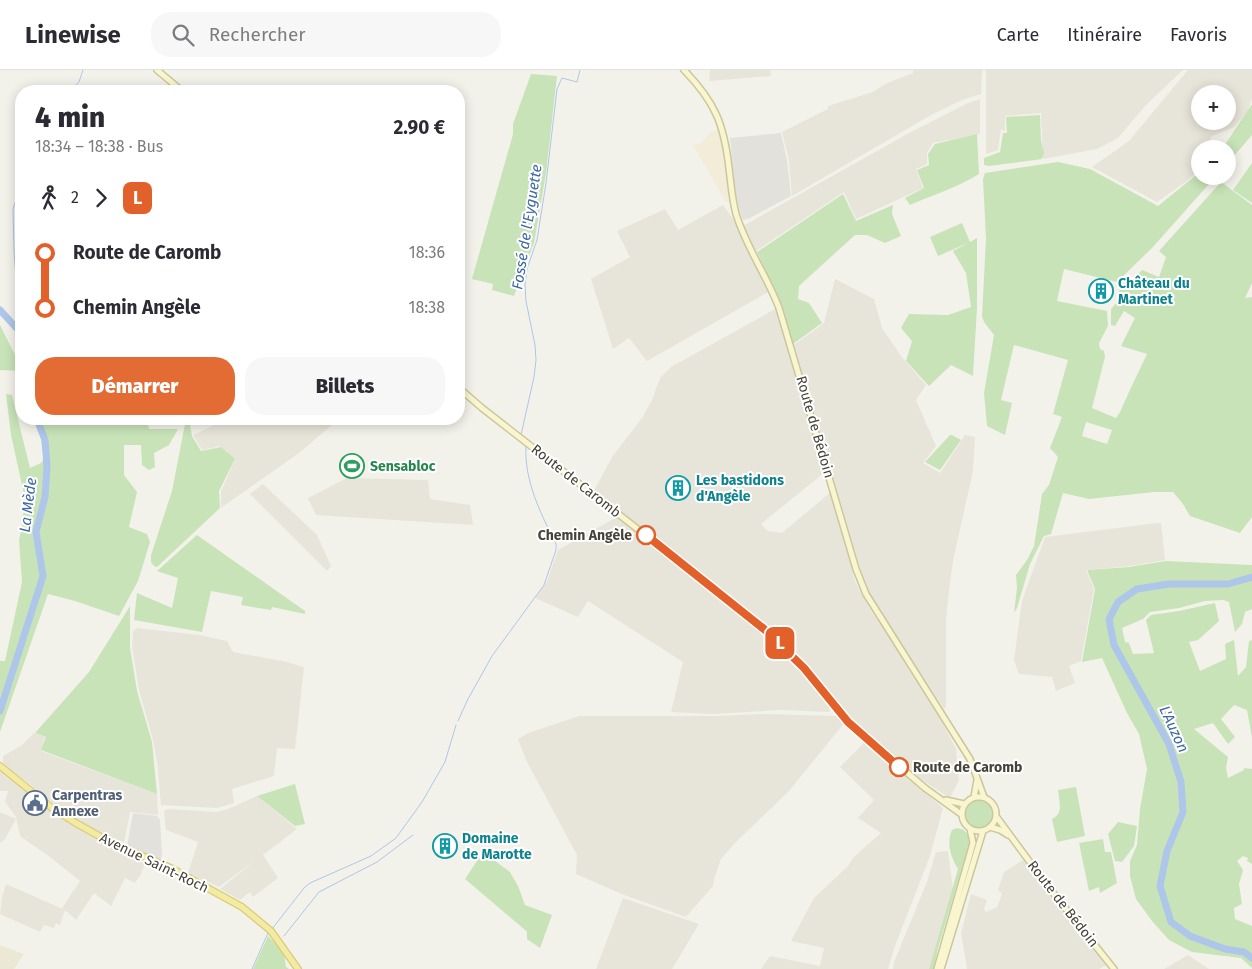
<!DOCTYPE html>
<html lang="fr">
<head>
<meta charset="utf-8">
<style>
  body { margin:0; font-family:"Fira Sans",sans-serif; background:#f7f7f7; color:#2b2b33; height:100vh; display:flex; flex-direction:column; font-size:19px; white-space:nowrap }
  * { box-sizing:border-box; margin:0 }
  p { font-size:16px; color:#7c7c81 }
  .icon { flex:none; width:28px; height:28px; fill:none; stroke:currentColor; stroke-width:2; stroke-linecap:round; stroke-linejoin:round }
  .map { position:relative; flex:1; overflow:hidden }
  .sheet { position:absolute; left:15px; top:15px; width:450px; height:340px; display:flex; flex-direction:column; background:#fff; border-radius:20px; box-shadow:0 2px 12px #0003 }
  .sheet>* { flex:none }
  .badge { padding:0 10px; border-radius:8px; font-size:18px; line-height:32px }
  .controls { position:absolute; left:1191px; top:15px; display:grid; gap:10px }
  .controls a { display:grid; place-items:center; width:45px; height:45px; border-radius:50%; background:#fff; box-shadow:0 2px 12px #0003; font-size:25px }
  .map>.badge { position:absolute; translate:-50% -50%; box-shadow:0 0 0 2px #fff }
  .legs { display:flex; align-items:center; gap:8px; height:55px; padding:0 20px; font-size:16px }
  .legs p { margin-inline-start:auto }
  .overview { display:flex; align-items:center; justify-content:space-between; height:85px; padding:0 20px }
  h1 { font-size:28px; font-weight:800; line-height:38px }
  .primary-button { display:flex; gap:10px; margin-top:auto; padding:10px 20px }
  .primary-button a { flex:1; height:58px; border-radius:20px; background:#e26c33; color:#fff; font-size:20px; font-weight:800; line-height:58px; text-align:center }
  .primary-button a+a { background:#f7f7f7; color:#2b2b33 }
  ul { padding:0 20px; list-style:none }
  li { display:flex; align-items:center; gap:18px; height:55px; font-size:19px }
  li i { display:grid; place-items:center; width:8px; height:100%; margin:0 6px; background:currentColor }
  li i::after { content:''; width:12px; height:12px; margin:-6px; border:4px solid; border-radius:50%; background:#fff }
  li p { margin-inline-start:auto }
  li:first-child i { background:linear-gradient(#0000 50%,currentColor 0) }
  li:last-child i { background:linear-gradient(currentColor 50%,#0000 0) }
  header { display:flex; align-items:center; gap:30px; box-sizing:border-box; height:70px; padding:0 25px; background:#fff; border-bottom:1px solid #e1e1e2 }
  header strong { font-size:24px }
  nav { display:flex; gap:28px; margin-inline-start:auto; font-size:18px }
  .search { width:350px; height:45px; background:#f7f7f7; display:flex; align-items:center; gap:12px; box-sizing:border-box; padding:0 18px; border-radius:20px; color:#7c7c81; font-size:19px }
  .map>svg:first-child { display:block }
  .residential { fill:#e7e5d9; fill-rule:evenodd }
  .commercial { fill:#f2ecd8 }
  .industrial { fill:#e3e1db }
  .education { fill:#ebe8d6 }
  .green { fill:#c8e3b8; fill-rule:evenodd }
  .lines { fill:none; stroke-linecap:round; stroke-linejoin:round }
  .stream { stroke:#aec6e9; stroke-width:1 }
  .river { stroke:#aec6e9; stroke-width:7 }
  .secondary-casing { stroke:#cac69d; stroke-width:8 }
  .primary-casing { stroke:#d7cb75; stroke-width:8 }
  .secondary { stroke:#f9f6cf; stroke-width:5 }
  .primary { stroke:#f3eaa3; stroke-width:5.5 }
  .line-1-casing { stroke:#fff; stroke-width:11 }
  .line-1 { stroke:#e2612b; stroke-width:8 }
  .stop-1-dot { fill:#fff; stroke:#e2612b; stroke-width:2.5 }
  .labels { text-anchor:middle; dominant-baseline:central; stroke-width:4; stroke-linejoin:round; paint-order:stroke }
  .culture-label { font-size:14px; font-weight:bold; fill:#0d838f; stroke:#fff; text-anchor:start }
  .street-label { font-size:14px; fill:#464439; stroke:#fff }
  .leisure-label { font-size:14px; font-weight:bold; fill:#27864d; stroke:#fff; text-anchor:start }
  .stop-label { font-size:14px; font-weight:bold; fill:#464439; stroke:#fff; text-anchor:end }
  .service-label { font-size:14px; font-weight:bold; fill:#4e5e75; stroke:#fff; text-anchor:start }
  .water-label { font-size:15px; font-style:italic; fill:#3e68a7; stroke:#fff }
</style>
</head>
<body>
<header>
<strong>Linewise</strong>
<div class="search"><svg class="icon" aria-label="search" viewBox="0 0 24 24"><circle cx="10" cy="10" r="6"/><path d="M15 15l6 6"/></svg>Rechercher</div>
<nav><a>Carte</a><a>Itinéraire</a><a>Favoris</a></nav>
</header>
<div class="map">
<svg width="1252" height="899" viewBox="0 0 1252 899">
  <rect width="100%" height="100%" fill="#f3f2ea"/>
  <path class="residential" d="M710,0H770L771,6L709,11Z
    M913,0H982L981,24L962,30L931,45L792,126L789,90L782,62L828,39V36L873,22L885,14L913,3Z
    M986,0H1183L1145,36L1118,68L1097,79L1043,89L1041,43L1005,46V61L1001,59L998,80L986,84Z
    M1188,0H1252V28L1248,41L1234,57L1212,66L1205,79H1200V99L1187,111L1157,132L1092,97L1129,71ZM1200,24H1228V51H1200Z
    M980,29V64L933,73L927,83V94L916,99L923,118L856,149L844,122L756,181L743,156L911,62L968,33Z
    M723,135L733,149L770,221L647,291L629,268L613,279L591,209L630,187L617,161L665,139L678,160Z
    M835,209L874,229L882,258L901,286L926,315L916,330L936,376L923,393L940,403L965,365L975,367L973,401L953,491L949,520L946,551V637L944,639L867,522L794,275L824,253Z
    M777,238L825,402L761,454L768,461L782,463L832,421L855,511L868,536L901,585L907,597L942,652L956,679L959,710L950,728L914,705L866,665L850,649L800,588L784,571L688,493L621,444L594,421L612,387L642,348L652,330L660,308L671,297Z
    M227,349H343L333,354L299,383L221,438V421L235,390L220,376L202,380L193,365Z
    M347,408L428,410L430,429L470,435L473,455L316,445L308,428Z
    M263,414L317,465L331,496L327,501L250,424Z
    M617,447L752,554L796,593L807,604L832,637L829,642L780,640L713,644L671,642L683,592L588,531L578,547L535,528L547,511L558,480Z
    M1157,453H1161L1165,490L1130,496L1086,500L1094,519L1081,591L1069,596L1075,613L1056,621L1052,607L1019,604L1014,590L1022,531L1045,467Z
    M137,558L199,565L227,571L233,582L282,591L304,597L295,679L277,678L274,706L232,719L234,733L217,738L161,735L158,698L153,670L139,620L132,576L133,561Z
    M765,644L840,646L845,652L789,721L735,773L721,789L714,809L713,816L686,847L624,825L576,804L577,785L526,690L518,669L528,663L579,646H716Z
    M34,663L45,667L41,681L157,724L158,745L130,742L124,773L88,758L59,738L26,711L3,695V686L22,675Z
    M866,671L943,738L930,786L895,876L888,899H761L770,886L820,896L824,878L791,871L814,828L848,796L853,788L865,777L881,763L858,748L874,730L840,697Z
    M0,702L59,747L94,768L146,791L141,804L135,813L125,808L111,836L94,823L76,850L65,840L60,855L56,853L54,858L44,855L40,862L0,844L2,827L6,814L65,840L62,838L80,811L50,787L20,766L16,747L5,732L8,721H0Z
    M257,726L297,759L263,785L278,808L253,827L250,822L240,830L220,819L257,789L219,817L188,803L198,772L166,760L164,741L168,739L217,742L228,739Z
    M0,742L16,749L5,769L0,773Z
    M948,781L953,820L929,899H893L894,892L927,812L936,782Z
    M1023,790L1107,895L1099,899H967L961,863L971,824L987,830L984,839L986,842L997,837L1002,824L998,820L1004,802Z
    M623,828L699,854L672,899H596Z
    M1188,885L1209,899H1164Z"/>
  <path class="commercial" d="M717,60H720L724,82L729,132H726L693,75L701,73L711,62Z"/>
  <path class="industrial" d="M781,63L787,90L791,126L750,148L743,150L739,139L734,111L730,68Z
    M133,743L157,746L160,750L162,785L160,791L127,776Z"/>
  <path class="education" d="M0,875L24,884L14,899H0Z"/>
  <path class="green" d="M531,4L557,6L546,103L534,173L514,226L492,220L493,214L472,209L513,64V54Z
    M1252,34V65L1228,93V79H1222Z
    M1040,45L1041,70L1044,83L1042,89L989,96L984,95V88L1000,82L1003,63H1007L1006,47Z
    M977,64L979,104C958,117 933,125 910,135L905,128L924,118L917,100L929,95L928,84L935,74Z
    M1058,92L1090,99L1158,136L1200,102V106H1216L1153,177L1117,212L1064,199L1057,231L1107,241L1108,256L1099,273L1100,279L1104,281L1105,287L1092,338L1116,348L1120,342L1129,322L1147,284L1121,276L1135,248L1124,241L1115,256L1111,255V239L1117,232L1121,213L1130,214L1142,200L1159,207L1166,187L1159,181L1221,112L1252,135V213L1245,228L1252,227V447L1240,463L1190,446L1183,434L1173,422H1154L1089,429L1063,423L1051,464L1044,466L1030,494L1017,538L1014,543L1017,518L1016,505L1027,490L1034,476L1042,424L1049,415L1058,387L1050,378L1062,347L1053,344L1068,290L1014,275L1001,330L1012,333L1005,365L987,356L984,323L994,265L984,252L982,246L986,169L983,109L985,103ZM1086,352L1112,360L1107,374L1082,366Z
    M1252,93V133L1233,120Z
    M843,124L856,151L893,135L892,144L901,166L885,173L867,165H855L799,216L798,229L809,233L822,253L793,274L783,238L757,182Z
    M962,153L970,172L977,168V238L973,306L951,295L929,316L906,291L912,271L901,258L909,244L948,245L971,237L966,203L953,181L968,173L938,186L930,167Z
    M0,255L21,297V301L0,300Z
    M6,324L12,325L30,398L41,393L44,389L38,349H147L149,359H178L169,375L154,383L155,397L149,400L142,395L141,375H124V405L137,422L129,457L147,464L150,472L138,511L119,546L75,531L48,524L0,662V591H5L22,512L19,470L23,452L24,424L11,365Z
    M186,349H189L192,366L201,381L221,377L235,389L219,421L220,438L157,497L154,496L151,492V485L172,421Z
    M950,365H952L961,370L940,400L925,392Z
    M197,465L305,541V544L272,537L271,540L241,535L243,527L211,521L202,562L134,550L137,523L172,538L178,508L157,501Z
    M1166,491L1252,495V539L1245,542L1242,554L1235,562L1229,532L1223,530L1205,531L1179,538L1150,542L1143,549L1122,558L1125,572L1129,573L1133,584L1154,583L1146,550L1151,545L1179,541L1215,533L1219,551L1198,570L1189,572L1200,601L1226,589L1225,574L1234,570L1238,606L1246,597L1249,571L1252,570V668L1247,640L1234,635L1221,649L1235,667L1228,674L1213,653L1194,659L1228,687L1226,698L1228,708L1244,700V698L1252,699V794L1247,791L1248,788L1243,786L1237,791L1243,800L1239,814L1242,834L1234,838L1235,849L1252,856V898L1241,888L1192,882L1169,870L1152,851L1136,829L1130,806V791L1137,775L1140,739L1147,699L1139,664L1127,643L1102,588L1082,592L1095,519L1087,500L1129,497Z
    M130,536V578L137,621L152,672L157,724L41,680L46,667L35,663L89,602Z
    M295,714L305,754L295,756L257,726Z
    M1076,717L1085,766L1057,772L1052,749C1064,744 1059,731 1058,720Z
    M965 744a14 14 0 1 1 28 0a14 14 0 1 1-28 0Z
    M1118,752L1137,756L1134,776L1122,792L1115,791L1108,764Z
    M957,758C967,759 969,766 969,775L938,878L934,899H929L958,799C951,788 946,773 952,760Z
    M1103,769L1105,782H1111L1117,813L1100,823L1099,817L1089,821L1079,773Z
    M483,782L510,802L518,816L525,835L552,845L540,878L527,869V862L524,859L465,809Z
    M268,866L284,883L286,897L289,899H253Z"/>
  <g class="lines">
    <path class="stream" d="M70,21L79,12L83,0
      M20,261L14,181L13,139L21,115
      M521,365L534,307L536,290L535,275L526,231L525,215L527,199L537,170L546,113L557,19L562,8L577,12L580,0
      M458,651L468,629L492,586L544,515L556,480V474C541,444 524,411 526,376L519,370
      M272,859L304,818L310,813L371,786L396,768L422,732L445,692L456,655
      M284,866L319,822L377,792L413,765
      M252,899L268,863"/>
    <path class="river" d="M0,240L21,263
      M1252,507L1228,514H1169L1137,519L1118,532L1109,549L1114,575L1169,674L1181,712L1183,742L1167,781L1160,816L1171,852L1190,866L1225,879L1244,882L1252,888
      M0,641L43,506L36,462L45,427L47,396L45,370L38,352L33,349"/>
    <defs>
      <path id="secondary" d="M157,0L182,21
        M684,0C715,32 724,54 729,98C731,114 732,129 736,144C746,177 767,206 779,238L856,499L866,524L970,689L984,727
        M459,318L482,338L752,548L804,598L848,652L925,718L961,744
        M962 744a17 17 0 1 1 34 0a17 17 0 1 1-34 0Z
        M974,727L977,710
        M946,730L964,734
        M996,746L1046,814L1114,899
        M990,757L1000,760L1008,765
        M937,899L973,773L970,759
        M941,899L983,761"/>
      <path id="primary" d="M0,696L52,738L74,752L110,772L173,799L242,837L271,861L298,899"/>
    </defs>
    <use href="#secondary" class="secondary-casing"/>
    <use href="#primary" class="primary-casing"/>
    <use href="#secondary" class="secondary"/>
    <use href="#primary" class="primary"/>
  </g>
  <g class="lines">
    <defs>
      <path id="line-1" d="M646,465L764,559L804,598L848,652L899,697"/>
    </defs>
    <use href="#line-1" class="line-1-casing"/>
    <use href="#line-1" class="line-1"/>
  </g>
  <defs>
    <symbol id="building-ring" viewBox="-11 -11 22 22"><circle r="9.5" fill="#fff" stroke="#0f9aa8" stroke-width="1.5"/><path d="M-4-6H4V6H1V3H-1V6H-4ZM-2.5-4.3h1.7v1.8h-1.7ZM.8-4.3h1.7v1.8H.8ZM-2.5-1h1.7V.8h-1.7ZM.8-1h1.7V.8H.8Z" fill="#0f9aa8"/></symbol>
    <symbol id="stadium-ring" viewBox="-11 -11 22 22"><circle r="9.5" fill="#fff" stroke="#2e9e5b" stroke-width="1.5"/><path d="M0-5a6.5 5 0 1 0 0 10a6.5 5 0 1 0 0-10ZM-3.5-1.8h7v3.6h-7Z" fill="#2e9e5b"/></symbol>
    <symbol id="civic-ring" viewBox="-11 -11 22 22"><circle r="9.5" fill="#fff" stroke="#5c6f8a" stroke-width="1.5"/><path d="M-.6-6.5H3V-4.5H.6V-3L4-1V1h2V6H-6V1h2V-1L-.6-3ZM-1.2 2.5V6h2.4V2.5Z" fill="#5c6f8a"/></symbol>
  </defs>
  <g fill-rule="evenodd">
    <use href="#building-ring" x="1087" y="207" width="28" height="28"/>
    <use href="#stadium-ring" x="338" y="382" width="28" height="28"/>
    <use href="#building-ring" x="664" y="404" width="28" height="28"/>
    <use href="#civic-ring" x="21" y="719" width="28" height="28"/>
    <use href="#building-ring" x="431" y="762" width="28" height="28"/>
  </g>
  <g class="stop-1-dot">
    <circle cx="646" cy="465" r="9"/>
    <circle cx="899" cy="697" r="9"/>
  </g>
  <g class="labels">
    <g class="culture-label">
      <text x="1118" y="213">Château du<tspan x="1118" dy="16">Martinet</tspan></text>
      <text x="696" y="410">Les bastidons<tspan x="696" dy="16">d'Angèle</tspan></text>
      <text x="462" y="768">Domaine<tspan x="462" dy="16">de Marotte</tspan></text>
    </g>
    <g class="street-label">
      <text transform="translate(815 357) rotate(74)">Route de Bédoin</text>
      <text transform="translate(576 411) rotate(38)">Route de Caromb</text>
      <text transform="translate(154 793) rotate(26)">Avenue Saint-Roch</text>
      <text transform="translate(1063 834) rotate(52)">Route de Bédoin</text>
    </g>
    <g class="leisure-label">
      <text x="370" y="396">Sensabloc</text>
    </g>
    <g class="stop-label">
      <text x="632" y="465">Chemin Angèle</text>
      <text x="913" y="697" text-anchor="start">Route de Caromb</text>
    </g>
    <g class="service-label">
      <text x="52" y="725">Carpentras<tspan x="52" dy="16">Annexe</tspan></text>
    </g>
    <g class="water-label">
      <text transform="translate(527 157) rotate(-81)">Fossé de l'Eyguette</text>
      <text transform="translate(28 435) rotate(-83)">La Mède</text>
      <text transform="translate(1174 659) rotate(65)">L'Auzon</text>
    </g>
  </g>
</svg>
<div class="controls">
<a>+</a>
<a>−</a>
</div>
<b class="badge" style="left:780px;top:573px;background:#e2612b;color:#fff">L</b>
<section class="sheet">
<div class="overview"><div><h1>4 min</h1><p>18:34 – 18:38 · Bus</p></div><b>2.90 €</b></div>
<div class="legs"><svg class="icon" aria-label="walk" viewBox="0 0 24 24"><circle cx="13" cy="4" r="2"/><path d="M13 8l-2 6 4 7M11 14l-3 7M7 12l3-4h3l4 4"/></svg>2<svg class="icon" aria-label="forward" viewBox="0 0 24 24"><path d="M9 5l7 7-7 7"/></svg><b class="badge" style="background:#e2612b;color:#fff">L</b></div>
<ul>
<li><i style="color:#e2612b"></i><b>Route de Caromb</b><p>18:36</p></li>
<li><i style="color:#e2612b"></i><b>Chemin Angèle</b><p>18:38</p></li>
</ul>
<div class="primary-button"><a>Démarrer</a><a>Billets</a></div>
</section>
</div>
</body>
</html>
